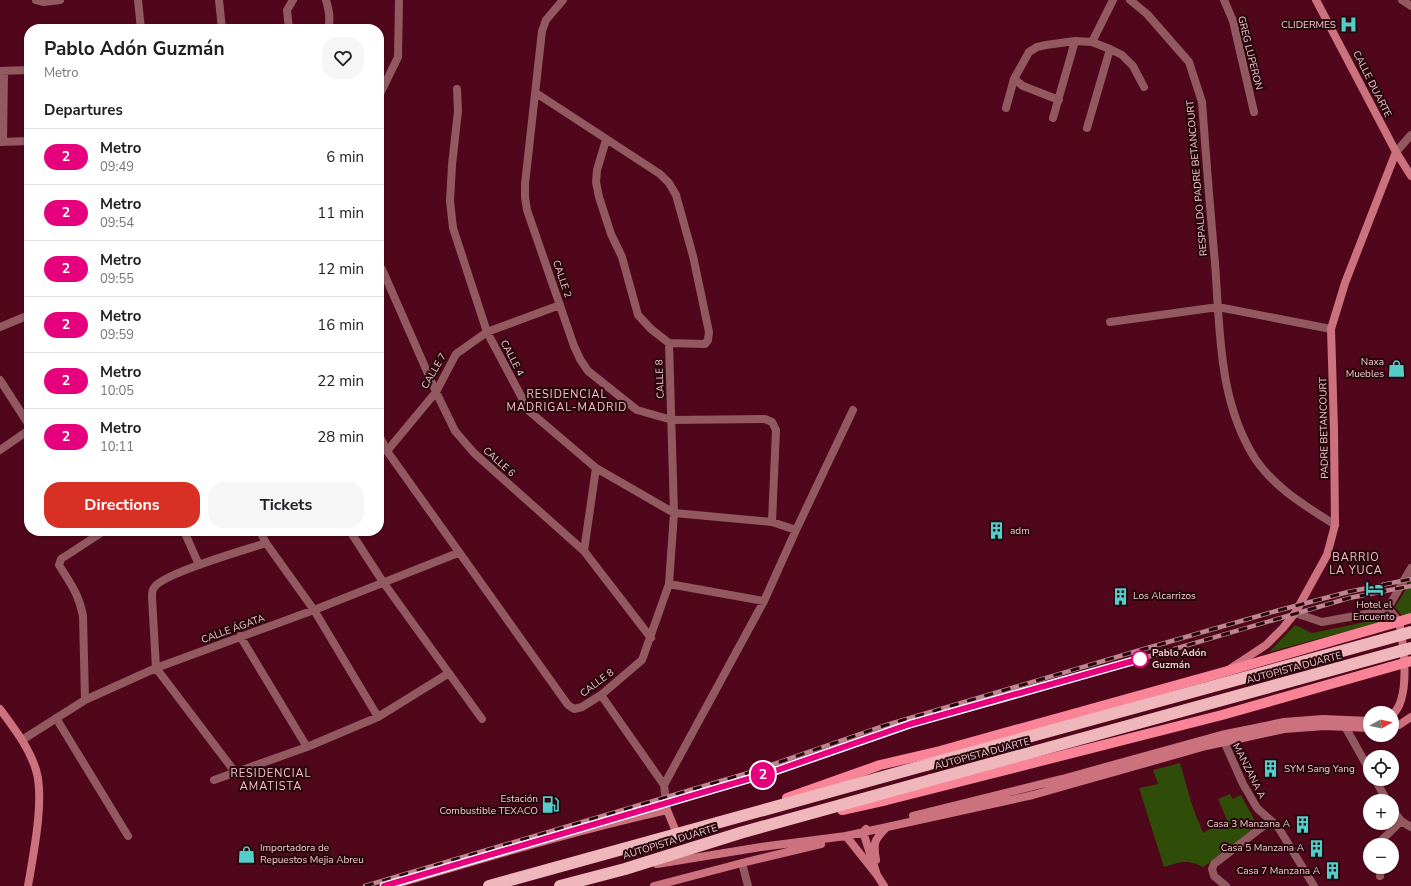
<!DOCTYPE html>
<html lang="en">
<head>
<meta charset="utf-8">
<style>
  body { margin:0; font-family:"Nunito Sans",sans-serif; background:#f6f6f6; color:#202124; height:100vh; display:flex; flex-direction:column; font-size:15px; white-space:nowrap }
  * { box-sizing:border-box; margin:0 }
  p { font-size:13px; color:#757577 }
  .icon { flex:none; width:22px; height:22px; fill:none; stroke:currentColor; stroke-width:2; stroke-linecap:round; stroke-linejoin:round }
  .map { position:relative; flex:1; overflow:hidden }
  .side { position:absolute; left:24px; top:24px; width:360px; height:512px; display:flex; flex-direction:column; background:#fff; border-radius:16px; box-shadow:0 1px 3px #0004 }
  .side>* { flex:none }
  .badge { padding:0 8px; border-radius:13px; font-size:14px; line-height:26px }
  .needle { width:26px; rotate:82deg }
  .fabs { position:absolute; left:1363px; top:706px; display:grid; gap:8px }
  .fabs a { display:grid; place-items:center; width:36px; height:36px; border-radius:50%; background:#fff; box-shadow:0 1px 3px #0004; font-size:20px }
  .map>.badge { position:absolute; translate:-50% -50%; box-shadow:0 0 0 2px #fff }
  h2 { padding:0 20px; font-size:15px; line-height:36px }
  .round { display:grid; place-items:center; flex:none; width:42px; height:42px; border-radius:16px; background:#f6f6f6 }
  .summary { display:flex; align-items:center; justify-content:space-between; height:68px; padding:0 20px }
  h1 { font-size:19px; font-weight:700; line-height:30px }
  .primary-button { display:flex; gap:8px; margin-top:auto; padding:8px 20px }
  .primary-button a { flex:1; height:46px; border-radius:16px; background:#d93025; color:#fff; font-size:16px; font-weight:700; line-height:46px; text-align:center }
  .primary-button a+a { background:#f6f6f6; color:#202124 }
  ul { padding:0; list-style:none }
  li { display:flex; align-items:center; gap:12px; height:56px; padding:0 20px; border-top:1px solid #e0e0e0 }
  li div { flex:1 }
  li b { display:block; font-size:15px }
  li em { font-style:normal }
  li .badge { min-width:44px; font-weight:700; text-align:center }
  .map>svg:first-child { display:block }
  .green { fill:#2f4c09 }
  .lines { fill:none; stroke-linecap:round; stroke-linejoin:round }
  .street { stroke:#925960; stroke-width:8 }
  .secondary { stroke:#cc727f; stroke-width:8 }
  .primary { stroke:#f98497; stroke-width:10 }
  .highway { stroke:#efb6bc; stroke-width:12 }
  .rail-casing { stroke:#bc858f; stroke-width:4.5 }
  .rail { stroke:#24060c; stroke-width:3; stroke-dasharray:9; stroke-linecap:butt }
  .highway-bridge { stroke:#efb6bc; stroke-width:12 }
  .line-casing { stroke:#fff; stroke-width:9 }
  .line { stroke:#e6007e; stroke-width:6 }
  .stop-dot { fill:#fff; stroke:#e6007e; stroke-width:2 }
  .labels { text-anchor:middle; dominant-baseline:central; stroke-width:4; stroke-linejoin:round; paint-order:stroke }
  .poi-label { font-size:10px; fill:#f6c9ce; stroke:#24060c; text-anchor:end }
  .street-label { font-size:10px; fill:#f6c9ce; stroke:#24060c }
  .stop-label { font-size:10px; font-weight:bold; fill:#f6c9ce; stroke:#24060c; text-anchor:start }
  .neighbourhood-label { font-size:11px; letter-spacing:1px; fill:#f7c2c7; stroke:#24060c }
</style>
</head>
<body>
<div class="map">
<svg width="1411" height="886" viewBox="0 0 1411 886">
  <rect width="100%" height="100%" fill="#50071c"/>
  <path class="green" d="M1411,581V614L1402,616L1395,607Z
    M1389,615L1393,619L1269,652L1295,625L1312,633L1370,621Z
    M1180,763L1192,805L1203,833L1227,820L1218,799L1230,794L1233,799L1241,795L1256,823C1255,835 1214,859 1203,867C1187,859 1181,862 1164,867L1139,788L1158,784L1153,770Z"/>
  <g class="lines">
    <path class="street" d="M36,0L44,2L60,0
      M138,0L141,29
      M219,0L222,29
      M326,0C329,10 331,19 328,29
      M563,0L546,20L542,31L525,184V197L527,210L574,346L580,359L588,371L637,410L672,420L765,419L772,422L776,430L772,522
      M1130,0L1147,14L1189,62L1202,102C1206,156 1210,209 1215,263C1220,329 1218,402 1256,460C1276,489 1306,506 1335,525
      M1224,0L1233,21L1254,112
      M1402,0L1411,6
      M289,29L287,10L293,0
      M1092,42L1113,0
      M0,71L29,70
      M1014,79L1023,86L1059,100
      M457,89L458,111L452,165L450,201L453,228L487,332L529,411L596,468L674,513L772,522L796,530
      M536,93L660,174L669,183L676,195L693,256L709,332L708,340L705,344L669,343L651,329L638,315L622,257L611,234L599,197L596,182L597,170L606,140
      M379,96L398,57L399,0
      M1006,108L1014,79L1029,52L1037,47L1046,45L1075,41L1092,42L1110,49L1122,55L1133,66L1144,87
      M1053,118L1075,41
      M1087,128L1110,49
      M0,142L29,141
      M3,142L4,72
      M1396,152L1411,135
      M382,269L436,392L455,431L474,453L584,551L651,638
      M1110,322L1218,307L1331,329
      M0,327L29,315
      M0,380L29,425
      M379,435L387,451L568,705L574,709L582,707L601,695L642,660L669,584L674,513L669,343
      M0,450L29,430
      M387,451L436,392L456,354L487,332L560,305
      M184,531L199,565
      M260,531L266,543L314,610L378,717
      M350,531L383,582L482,719
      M584,551L596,468
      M669,584L764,601
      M1388,608L1399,621
      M1295,613L1322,622L1366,614L1388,608L1411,568
      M240,636L307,747
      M601,695L664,785
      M85,700L83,616C79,594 70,583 59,565L61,559L104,531
      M56,718L128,836
      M1343,723L1370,771
      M1222,737L1243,784L1257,808L1278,827L1314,886
      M22,740L85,700L156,668L314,610L458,553
      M235,772L156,668L152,597C152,594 152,590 154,588C160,574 248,549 266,543
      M1375,779L1387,801
      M214,780L307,747L378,717L449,673
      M1392,809L1401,821L1411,827
      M667,810L664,785L764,601L796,530L853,410
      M1379,845L1380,842L1401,821
      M742,863L748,886
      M1379,867L1380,876
      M1226,886L1214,876L1212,869L1214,864L1270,821"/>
    <path class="secondary" d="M1316,0L1396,152L1411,176
      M1231,668L1266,645L1283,628L1295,613L1327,555L1335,525L1334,428L1331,329L1345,283L1396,152
      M0,709C14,728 29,747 36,770C45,799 33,856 28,886
      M1392,715C1411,699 1404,646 1399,621
      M1392,726L1399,725L1411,717
      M913,816L1062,779L1221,735L1284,722L1323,719L1370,721
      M866,829L863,832L877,875
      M846,836L877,875L884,886
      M876,860C873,843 874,840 886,828
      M657,864L761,847L846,836L1033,795L1206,746L1284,729L1325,726L1370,728
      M390,886C482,859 573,831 667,810L677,834
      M654,886L742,863L821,844"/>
    <path class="primary" d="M787,798L880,765L940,751L1224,672L1411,618
      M842,810L887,800L1222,715L1411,661"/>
    <path class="highway" d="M489,886L926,765
      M560,886L625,869L740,833L931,780"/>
    <defs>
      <path id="rail" d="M927,719L1140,659L1349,598L1411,586
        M748,779L772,772L911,724
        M365,886L748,773L883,726L1137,651L1276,611L1348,592L1411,579"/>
    </defs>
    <use href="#rail" class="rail-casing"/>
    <use href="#rail" class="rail"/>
    <path class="highway-bridge" d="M926,765L1411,632
      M931,780L1411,648"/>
  </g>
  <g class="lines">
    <defs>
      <path id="line" d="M384,886L772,772L910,724L1140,659"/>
    </defs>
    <use href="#line" class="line-casing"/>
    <use href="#line" class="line"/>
  </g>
  <defs>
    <symbol id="hospital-bare" viewBox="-9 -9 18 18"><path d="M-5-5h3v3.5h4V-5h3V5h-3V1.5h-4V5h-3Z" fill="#54cdc8" stroke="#24060c" stroke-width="2.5" paint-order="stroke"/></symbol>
    <symbol id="shop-bare" viewBox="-9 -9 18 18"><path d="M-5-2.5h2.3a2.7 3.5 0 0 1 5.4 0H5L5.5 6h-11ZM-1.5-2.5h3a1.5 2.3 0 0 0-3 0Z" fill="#54cdc8" stroke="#24060c" stroke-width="2.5" paint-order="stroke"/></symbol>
    <symbol id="building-bare" viewBox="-9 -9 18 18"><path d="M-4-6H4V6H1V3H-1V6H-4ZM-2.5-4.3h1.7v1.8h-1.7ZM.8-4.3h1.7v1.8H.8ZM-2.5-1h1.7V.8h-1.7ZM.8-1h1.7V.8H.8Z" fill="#54cdc8" stroke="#24060c" stroke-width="2.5" paint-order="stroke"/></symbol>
    <symbol id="hotel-bare" viewBox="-9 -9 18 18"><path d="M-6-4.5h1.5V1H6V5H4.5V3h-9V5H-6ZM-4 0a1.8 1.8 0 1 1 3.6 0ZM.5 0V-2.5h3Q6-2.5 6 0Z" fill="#54cdc8" stroke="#24060c" stroke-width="2.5" paint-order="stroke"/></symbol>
    <symbol id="fuel-bare" viewBox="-9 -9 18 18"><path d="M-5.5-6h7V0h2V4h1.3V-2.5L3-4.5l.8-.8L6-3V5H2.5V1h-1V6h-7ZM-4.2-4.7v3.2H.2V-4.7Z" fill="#54cdc8" stroke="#24060c" stroke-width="2.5" paint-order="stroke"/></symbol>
  </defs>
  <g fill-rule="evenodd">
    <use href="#hospital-bare" x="1336" y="12" width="25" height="25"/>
    <use href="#shop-bare" x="1384" y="356" width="25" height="25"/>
    <use href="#building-bare" x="984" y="518" width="25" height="25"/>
    <use href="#hotel-bare" x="1362" y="576" width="25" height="25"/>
    <use href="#building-bare" x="1108" y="584" width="25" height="25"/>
    <use href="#building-bare" x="1258" y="756" width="25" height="25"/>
    <use href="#fuel-bare" x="538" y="792" width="25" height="25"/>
    <use href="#building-bare" x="1290" y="812" width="25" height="25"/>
    <use href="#building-bare" x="1304" y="836" width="25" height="25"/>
    <use href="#shop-bare" x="234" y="842" width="25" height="25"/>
    <use href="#building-bare" x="1320" y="858" width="25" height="25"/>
  </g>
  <circle class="stop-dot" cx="1140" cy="659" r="8"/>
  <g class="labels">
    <g class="poi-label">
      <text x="1336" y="25">CLIDERMES</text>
      <text x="1384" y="362">Naxa<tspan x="1384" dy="12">Muebles</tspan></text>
      <text x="1010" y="531" text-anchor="start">adm</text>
      <text x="1133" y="596" text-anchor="start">Los Alcarrizos</text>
      <text x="1374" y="605" text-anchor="middle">Hotel el<tspan x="1374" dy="12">Encuento</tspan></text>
      <text x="1284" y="769" text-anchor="start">SYM Sang Yang</text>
      <text x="538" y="799">Estación<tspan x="538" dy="12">Combustible TEXACO</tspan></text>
      <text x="1290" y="824">Casa 3 Manzana A</text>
      <text x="260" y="848" text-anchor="start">Importadora de<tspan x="260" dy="12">Repuestos Mejia Abreu</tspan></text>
      <text x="1304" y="848">Casa 5 Manzana A</text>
      <text x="1320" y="871">Casa 7 Manzana A</text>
    </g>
    <g class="street-label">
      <text transform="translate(1250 53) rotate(76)">GREG LUPERON</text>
      <text transform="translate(1372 84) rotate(63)">CALLE DUARTE</text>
      <text transform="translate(1197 178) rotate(-95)">RESPALDO PADRE BETANCOURT</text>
      <text transform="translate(562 279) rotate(71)">CALLE 2</text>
      <text transform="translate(512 358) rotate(62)">CALLE 4</text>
      <text transform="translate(434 371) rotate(-60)">CALLE 7</text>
      <text transform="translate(660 379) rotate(-92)">CALLE 8</text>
      <text transform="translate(1324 428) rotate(-91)">PADRE BETANCOURT</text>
      <text transform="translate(499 462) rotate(42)">CALLE 6</text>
      <text transform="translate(233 629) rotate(-20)">CALLE ÁGATA</text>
      <text transform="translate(1294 668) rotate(-15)">AUTOPISTA DUARTE</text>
      <text transform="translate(597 683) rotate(-37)">CALLE 8</text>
      <text transform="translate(982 754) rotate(-15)">AUTOPISTA DUARTE</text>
      <text transform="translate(1249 771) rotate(63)">MANZANA A</text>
      <text transform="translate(670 842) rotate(-17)">AUTOPISTA DUARTE</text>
    </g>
    <g class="stop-label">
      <text x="1152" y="653">Pablo Adón<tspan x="1152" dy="12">Guzmán</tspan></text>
    </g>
    <g class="neighbourhood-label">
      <text x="567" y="394">RESIDENCIAL<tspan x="567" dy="13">MADRIGAL-MADRID</tspan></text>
      <text x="1356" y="557">BARRIO<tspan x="1356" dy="13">LA YUCA</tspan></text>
      <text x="271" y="773">RESIDENCIAL<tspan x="271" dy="13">AMATISTA</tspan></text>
    </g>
  </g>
</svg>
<div class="fabs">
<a><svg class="needle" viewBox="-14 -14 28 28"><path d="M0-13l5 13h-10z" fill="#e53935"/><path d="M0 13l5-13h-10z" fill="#757577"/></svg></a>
<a><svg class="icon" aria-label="locate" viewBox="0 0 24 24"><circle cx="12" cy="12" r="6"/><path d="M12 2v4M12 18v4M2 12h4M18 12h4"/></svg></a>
<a>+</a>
<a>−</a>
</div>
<b class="badge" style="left:763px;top:775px;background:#e6007e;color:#fff">2</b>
<section class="side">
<div class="summary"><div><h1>Pablo Adón Guzmán</h1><p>Metro</p></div><a class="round"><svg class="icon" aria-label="heart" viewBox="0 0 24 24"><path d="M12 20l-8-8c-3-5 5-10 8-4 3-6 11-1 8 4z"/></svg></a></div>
<h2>Departures</h2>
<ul>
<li><span class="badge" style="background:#e6007e;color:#fff">2</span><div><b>Metro</b><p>09:49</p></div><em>6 min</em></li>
<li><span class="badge" style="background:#e6007e;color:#fff">2</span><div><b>Metro</b><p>09:54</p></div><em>11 min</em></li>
<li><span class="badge" style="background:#e6007e;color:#fff">2</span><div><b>Metro</b><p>09:55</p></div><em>12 min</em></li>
<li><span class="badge" style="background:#e6007e;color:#fff">2</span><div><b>Metro</b><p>09:59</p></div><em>16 min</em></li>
<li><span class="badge" style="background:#e6007e;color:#fff">2</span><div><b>Metro</b><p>10:05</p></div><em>22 min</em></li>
<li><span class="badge" style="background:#e6007e;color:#fff">2</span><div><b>Metro</b><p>10:11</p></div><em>28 min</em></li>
</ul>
<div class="primary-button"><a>Directions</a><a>Tickets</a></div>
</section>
</div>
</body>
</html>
